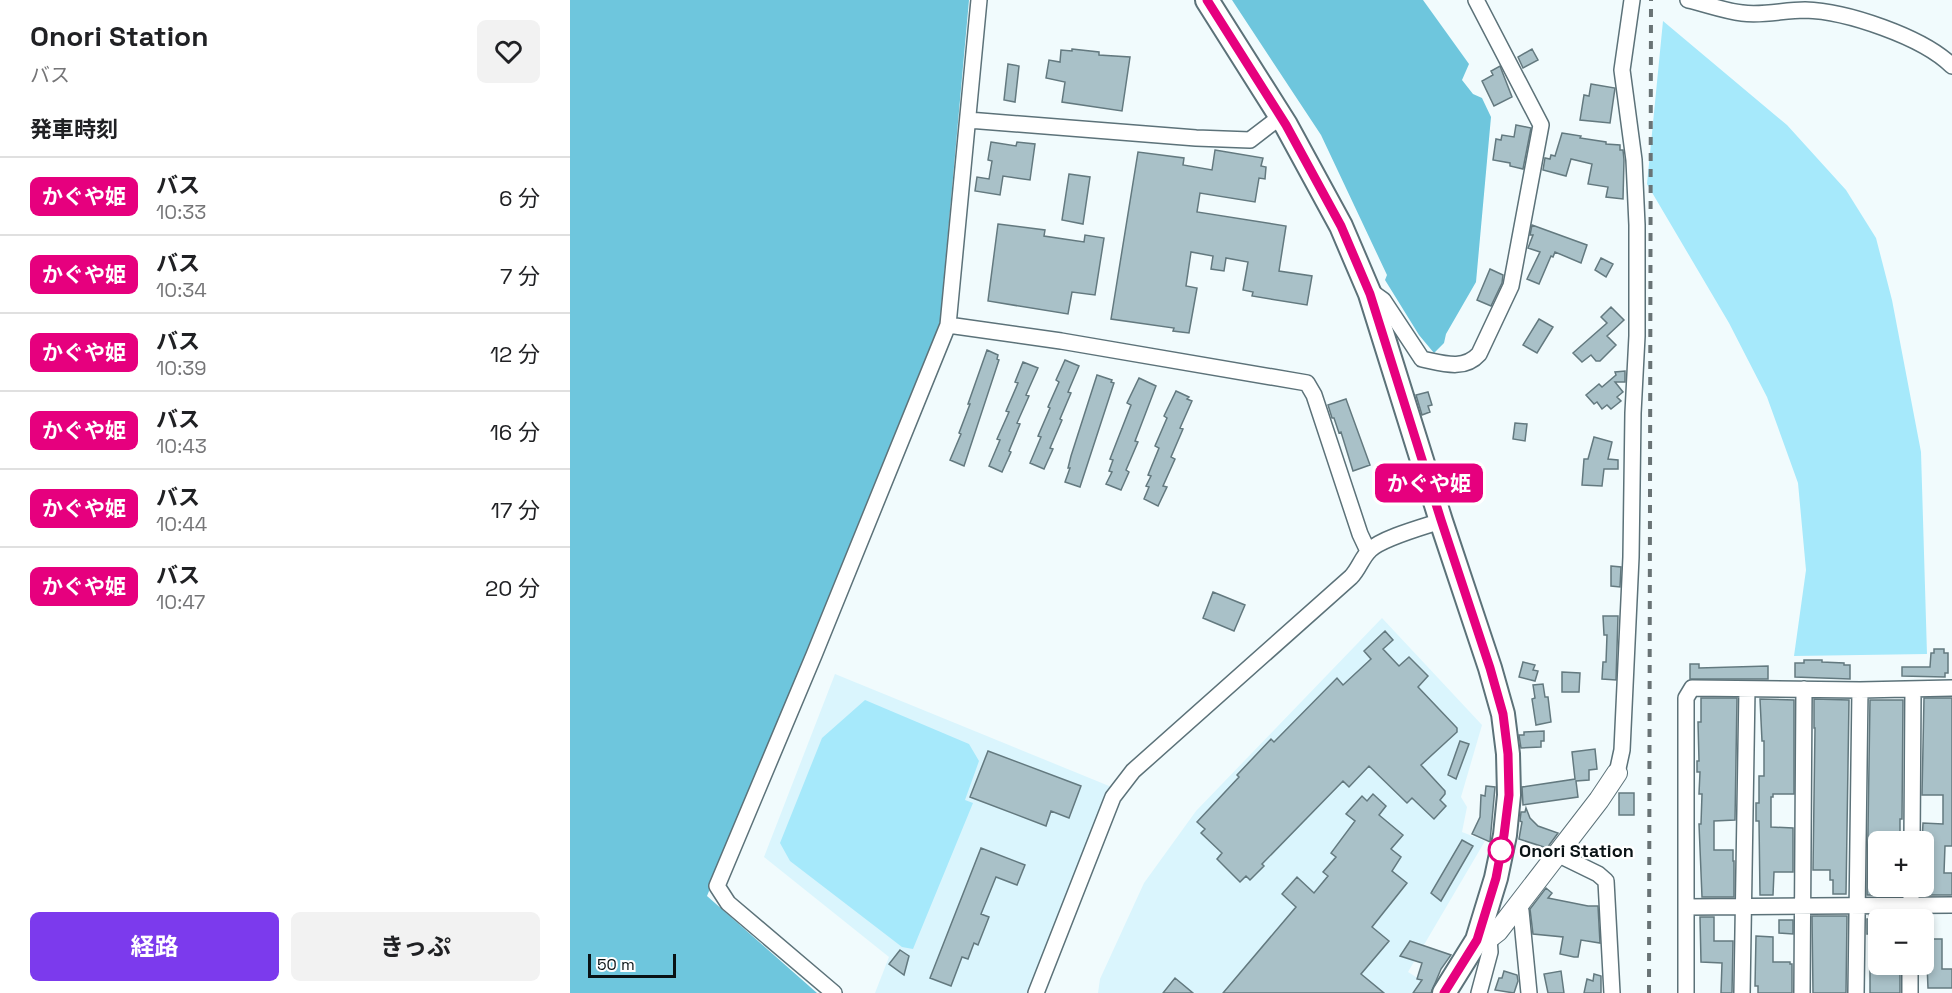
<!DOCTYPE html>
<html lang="ja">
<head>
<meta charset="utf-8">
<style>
  body { margin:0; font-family:"Space Grotesk","Noto Sans JP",sans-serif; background:#f2f2f2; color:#202124; height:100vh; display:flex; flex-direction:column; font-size:22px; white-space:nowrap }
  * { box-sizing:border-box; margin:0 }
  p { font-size:20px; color:#757577 }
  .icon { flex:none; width:33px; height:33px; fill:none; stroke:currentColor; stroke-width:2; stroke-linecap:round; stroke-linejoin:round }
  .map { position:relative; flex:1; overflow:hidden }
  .drawer { display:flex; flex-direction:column; background:#fff; width:570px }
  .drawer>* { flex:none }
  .badge { padding:0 12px; border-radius:9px; font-size:21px; line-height:39px }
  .controls { position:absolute; left:1298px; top:831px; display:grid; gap:12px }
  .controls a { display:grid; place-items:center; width:66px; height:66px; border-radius:9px; background:#fff; box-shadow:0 3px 9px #0003; font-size:30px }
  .scale { position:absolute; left:18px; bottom:15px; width:88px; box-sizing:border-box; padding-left:6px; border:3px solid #091215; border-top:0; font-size:16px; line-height:21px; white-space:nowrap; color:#091215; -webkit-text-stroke:4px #fff; paint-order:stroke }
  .map>.badge { position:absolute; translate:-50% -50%; box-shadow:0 0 0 3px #fff }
  h2 { padding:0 30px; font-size:22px; line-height:54px }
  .round { display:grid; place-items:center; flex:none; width:63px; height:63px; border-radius:9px; background:#f2f2f2 }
  .overview { display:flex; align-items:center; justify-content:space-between; height:102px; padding:0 30px }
  h1 { font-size:28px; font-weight:700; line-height:45px }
  .cta { display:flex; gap:12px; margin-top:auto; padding:12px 30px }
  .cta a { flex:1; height:69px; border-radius:9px; background:#7c3aed; color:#fff; font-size:24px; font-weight:700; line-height:69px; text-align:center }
  .cta a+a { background:#f2f2f2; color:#202124 }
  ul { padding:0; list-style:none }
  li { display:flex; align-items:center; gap:18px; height:78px; padding:0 30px; border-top:2px solid #e0e0e0 }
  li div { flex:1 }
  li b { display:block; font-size:22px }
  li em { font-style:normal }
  li .badge { min-width:66px; font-weight:700; text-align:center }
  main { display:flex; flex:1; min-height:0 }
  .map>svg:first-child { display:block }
  .built { fill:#daf5fd }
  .green { fill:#a6e9fb }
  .water { fill:#6ec6dd }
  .building { fill:#a9c1c8; stroke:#63797f; stroke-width:1.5 }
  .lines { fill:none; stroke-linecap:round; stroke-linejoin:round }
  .minor-casing { stroke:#5c7279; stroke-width:18 }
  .major-casing { stroke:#5c7279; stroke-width:22 }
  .highway-casing { stroke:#5c7279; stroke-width:26 }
  .minor { stroke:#fff; stroke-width:15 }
  .major { stroke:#fff; stroke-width:20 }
  .highway { stroke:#fff; stroke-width:22 }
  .rail { stroke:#697375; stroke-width:4; stroke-dasharray:8 8; stroke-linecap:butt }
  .line-casing { stroke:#fff; stroke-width:14 }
  .line { stroke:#e6007e; stroke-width:9 }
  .stop-dot { fill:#fff; stroke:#e6007e; stroke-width:3 }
  .labels { text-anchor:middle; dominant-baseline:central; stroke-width:4.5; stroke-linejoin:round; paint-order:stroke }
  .stop-label { font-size:18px; font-weight:bold; fill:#091215; stroke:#fff; text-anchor:start }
</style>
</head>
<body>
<main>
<section class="drawer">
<div class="overview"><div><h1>Onori Station</h1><p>バス</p></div><a class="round"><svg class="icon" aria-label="heart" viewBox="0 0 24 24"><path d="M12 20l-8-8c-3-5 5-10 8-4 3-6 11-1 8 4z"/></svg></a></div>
<h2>発車時刻</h2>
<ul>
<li><span class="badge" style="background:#e6007e;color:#fff">かぐや姫</span><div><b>バス</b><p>10:33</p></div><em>6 分</em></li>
<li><span class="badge" style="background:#e6007e;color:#fff">かぐや姫</span><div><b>バス</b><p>10:34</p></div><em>7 分</em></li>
<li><span class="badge" style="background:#e6007e;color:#fff">かぐや姫</span><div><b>バス</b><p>10:39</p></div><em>12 分</em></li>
<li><span class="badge" style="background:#e6007e;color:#fff">かぐや姫</span><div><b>バス</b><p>10:43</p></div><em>16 分</em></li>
<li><span class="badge" style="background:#e6007e;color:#fff">かぐや姫</span><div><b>バス</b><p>10:44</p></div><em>17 分</em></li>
<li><span class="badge" style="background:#e6007e;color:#fff">かぐや姫</span><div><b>バス</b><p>10:47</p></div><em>20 分</em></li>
</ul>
<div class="cta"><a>経路</a><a>きっぷ</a></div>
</section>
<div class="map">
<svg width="1382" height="993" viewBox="0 0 1382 993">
  <rect width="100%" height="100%" fill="#f1fbfd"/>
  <path class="built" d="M812,618L912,725L891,797L897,807L892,832L915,841L838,972L867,990L865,993H528L530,979L574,883L626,811Z
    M265,674L544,788L461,993H305L319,957L194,857Z"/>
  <path class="green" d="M1093,21L1217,125L1276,190L1306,238L1322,300L1351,452L1357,654L1224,656L1236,570L1228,483L1197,397L1159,323L1077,184Z
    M295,700L399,744L409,761L395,800L403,803L343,949L332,947L220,861L210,843L252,738Z"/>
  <path class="water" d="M0,0H399L370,322L137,896L247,993H0Z
    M662,0H853L899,64L892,80L903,94L912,98L921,117L906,282L876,334L874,343L864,353L849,335L815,280L817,275L751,135Z"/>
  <path class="building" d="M502,49L529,52V55L560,57L552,111L492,102L495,82L476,78L479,60L490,62L491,50L502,51Z
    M962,49L968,60L953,68L948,57Z
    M438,64L449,66L445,102L434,100Z
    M930,66L942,97L924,106L912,81L923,75L921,71Z
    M1021,84L1045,88L1040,123L1010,120L1014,95L1019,96Z
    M946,125L961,128L953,169L940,166V163L923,160L926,139L931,140L932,135L944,137Z
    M992,133L1011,136L1010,138L1036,142V144L1050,145V150H1053L1054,160L1053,199L1036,197L1038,187L1018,184L1022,164L1001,159L996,176L973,170L975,158L980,159L981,155L985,156Z
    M421,142L446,146L447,142L465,144L460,180L433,176L430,195L405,191L407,177L419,179L422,161L418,160Z
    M645,150L693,158L691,166L696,167L695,179L689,178L685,202L630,193L627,212L716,226L709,271L742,276L737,305L682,296L683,292L673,290L678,262L656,258L654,271L641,269L643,256L621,252L616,286L627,288L619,333L603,331L604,328L541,319L568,152L614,158L613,165L642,170Z
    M499,174L520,177L513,224L492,220Z
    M428,224L475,230L474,236L514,242L515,235L534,238L525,295L502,292L498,314L418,301Z
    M962,225L1017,245L1011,263L985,252L983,257L981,256L969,284L957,279L970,252L958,248L963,235H960Z
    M1031,258L1043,264L1036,277L1025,270Z
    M920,269L933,275L932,283L921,306L907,300Z
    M1041,307L1054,320L1037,336L1046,345L1030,361H1026L1021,355L1012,362L1003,353L1037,323L1031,317Z
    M969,319L983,327L967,353L953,345Z
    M417,350L428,355L427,359L429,360L394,466L380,460L391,434L389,433L400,404H398Z
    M495,360L509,366L498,392L501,393L490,419L492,420L480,448L483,449L474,469L460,463L471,437L468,436L480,408L478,407L489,382L486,380Z
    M453,362L468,368L456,395L459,396L447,423L450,424L439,451L441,452L432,472L419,466L430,440L427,439L439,412L436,411L448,383L445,382Z
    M1055,371V382H1045L1053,392L1047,397L1051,401L1041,409L1037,405L1032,409L1027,402L1024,404L1016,395L1029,384L1032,387L1046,375L1045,372Z
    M527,375L542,380L541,382L544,383L510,487L495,482L500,468H498L501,456Z
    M569,378L586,386L565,441L568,442L556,470L559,472L551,490L536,484L542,472L539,471L543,460L540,459L561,405L557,403Z
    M606,391L619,397L617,399L622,401L610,428L613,429L601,457L605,459L593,486L597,487L588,506L574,499L579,487L576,486L581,476L578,475L589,448L585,446L597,418L594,416Z
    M858,392L862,405L858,406L860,412L852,415L846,395Z
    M776,399L800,465L783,471L771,432L769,433L764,418H762L758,405Z
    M945,423L957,424L955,441L943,439Z
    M1024,437L1042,442L1038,459L1048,460V469H1034L1032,486L1012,485L1014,459H1018Z
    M1041,566L1051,567L1050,587L1041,586Z
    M643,592L675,605L664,631L633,618Z
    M1033,616H1048L1046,680L1032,679L1033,662H1036L1037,635H1034Z
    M815,631L823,640L813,649L829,666L839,657L858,676L848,687L887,728V732L851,765L875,791V794L870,800L876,806L864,819L842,798L837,803L799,766L779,787L773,781L692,864L694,866L680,880L676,876L670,882L647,859L652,853L631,833L635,829L627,822L669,777L667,775L701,739L704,742L767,678L773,685L801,659L794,651Z
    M1364,649H1374V653H1378V673H1375V677L1332,676V667H1360L1361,653H1364Z
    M1234,660H1252V662L1274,663V665H1280V679L1225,677V663H1234Z
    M953,662L965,665L963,670L968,671L965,681L949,677Z
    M1120,664H1129V668L1198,666V679H1120Z
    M992,672L1010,673L1009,692H992Z
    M973,684L975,697H978L981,722L966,725L962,699L965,698L963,685Z
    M1131,698H1167L1165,820L1144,821V850H1163V861H1164V897H1132L1129,824H1131L1132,794H1129L1130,772H1127V761H1129L1128,722H1131Z
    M1354,698H1382V846H1375L1374,873H1382V895H1358L1357,844H1353L1352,842L1353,823L1373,824V795H1352Z
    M1190,699L1224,700V794H1203V797H1201V827L1223,828V872H1204L1203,895H1190L1189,821H1186V803H1189V776H1194V741H1192Z
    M1244,699L1279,700L1276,894H1263V880H1260V870H1243L1245,728H1244Z
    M1300,700H1333L1332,819H1330V842H1308V895H1297Z
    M974,731V741H971V747L951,748L949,735H954V732Z
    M890,741L899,744L886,779L878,775Z
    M1025,749L1027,769L1019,770V780L1006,781L1008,797L953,805L952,787L1005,779L1002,752Z
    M418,751L511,786L499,818L481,811L476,826L400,797Z
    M916,786L925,787L920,842L902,834L910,817L911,795L915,796Z
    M1049,793H1064V815H1049Z
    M803,794L816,806L809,815L833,835L821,849L831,857L822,871L837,883L802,927L819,941L791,974L814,993H653L726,907L712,894L727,877L744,893L758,876L753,872L766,857L761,853L785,821L776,814L792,796L797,801Z
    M956,808L960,818L968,826L988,833L977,848L949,839L952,822L950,821L951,812H955Z
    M892,840L903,846L871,901L861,893Z
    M411,848L455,865L447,885L426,877L411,914L419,917L408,945L404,943L398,959L392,957L381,986L360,978Z
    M976,888L982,893L978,898L1018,906H1028L1030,943L1011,940L1008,957H1004L990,954L993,937L963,934L960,909Z
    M1299,915H1308V934H1297V919H1299Z
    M1242,916H1277L1276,993H1243Z
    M1130,917H1144V941H1163L1162,993H1151L1152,963L1131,962Z
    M1209,920H1223V934L1209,933Z
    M1186,936L1203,937V962H1220V964H1222V993H1188V986H1185Z
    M1356,939H1372V969H1382V988H1358Z
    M840,941L881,955L871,969L861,993H843L852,980L847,979L852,963L830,956Z
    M330,950L339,956L334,975L319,964Z
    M1300,964H1330V993H1300Z
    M934,971L947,975L948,981L944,993L925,990L929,978H932Z
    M991,971L994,993H978L974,974Z
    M1024,974L1031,976V993H1014L1017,979L1023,981Z
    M605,978L623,993H593Z"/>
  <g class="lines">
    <defs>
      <path id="minor" d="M1118,0C1136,4 1154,11 1172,13C1193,16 1214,10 1235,10C1276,11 1353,37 1382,66
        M398,120L626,138L680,140L710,117
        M800,294L806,295L813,300L852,359C872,363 894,371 909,354L941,286L971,125L906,0
        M378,325L491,341L737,383L744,395L790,534L798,551
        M1047,773L1052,750L1061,557L1063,413L1067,336V225L1064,160L1052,70L1062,0
        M1342,842L1343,689
        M987,854L1028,874L1036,881L1042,993
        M948,906L951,911L959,993
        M1117,907L1382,905
        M1341,920V886
        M264,993L158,903L147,886L244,655L378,325L409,0
        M466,993L543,797L563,771L781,577C789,569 792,557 800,550C812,538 853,527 871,521
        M909,993L920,952L919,938
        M1116,993V698L1122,688L1290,690L1382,688
        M1172,993L1177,689
        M1232,993L1234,689
        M1286,993L1290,690
        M1340,993V964"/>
      <path id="major" d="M907,940L919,938L928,931L1029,800L1047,773"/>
      <path id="highway" d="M637,0L716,125L771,226L800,294L871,521L920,668L933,714L938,754L939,795L935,835L926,878L907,940L874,993"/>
    </defs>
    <use href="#minor" class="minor-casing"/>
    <use href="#major" class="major-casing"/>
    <use href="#highway" class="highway-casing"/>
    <use href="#minor" class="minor"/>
    <use href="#major" class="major"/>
    <use href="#highway" class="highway"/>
    <path class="rail" d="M1079,993L1081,0"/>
  </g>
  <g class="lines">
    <defs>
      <path id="line" d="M637,0L716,125L771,226L800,294L871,520L920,668L933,714L938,754L939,795L934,835L926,878L907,940L874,993"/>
    </defs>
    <use href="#line" class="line-casing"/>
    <use href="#line" class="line"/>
  </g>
  <circle class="stop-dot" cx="931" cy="850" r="12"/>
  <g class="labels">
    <g class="stop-label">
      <text x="949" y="850">Onori Station</text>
    </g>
  </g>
</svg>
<div class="controls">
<a>+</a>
<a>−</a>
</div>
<div class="scale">50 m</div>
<b class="badge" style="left:859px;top:483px;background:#e6007e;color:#fff">かぐや姫</b>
</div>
</main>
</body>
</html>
